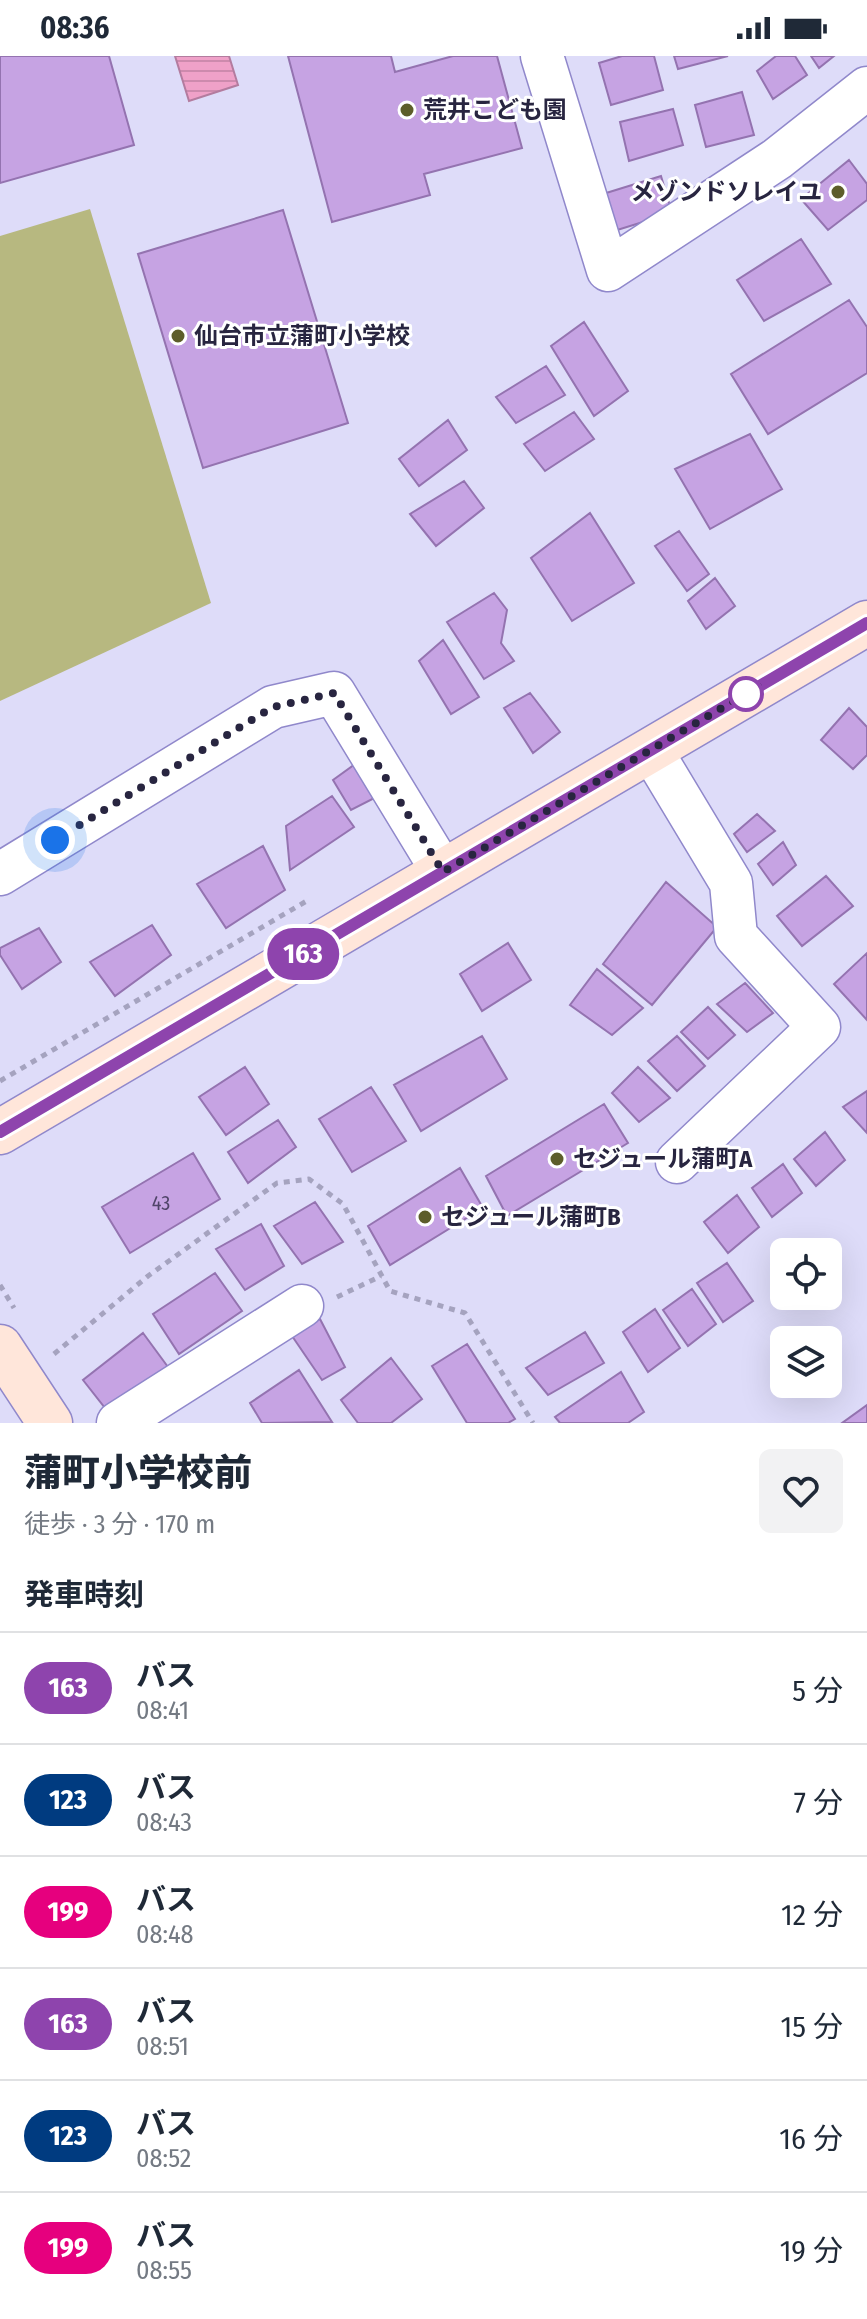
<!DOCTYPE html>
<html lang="ja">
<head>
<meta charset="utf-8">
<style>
  body { margin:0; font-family:"Fira Sans Condensed","Noto Sans JP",sans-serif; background:#f2f2f3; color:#1f2937; height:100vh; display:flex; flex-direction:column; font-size:30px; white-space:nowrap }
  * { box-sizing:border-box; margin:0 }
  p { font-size:26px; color:#747a83 }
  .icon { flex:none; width:44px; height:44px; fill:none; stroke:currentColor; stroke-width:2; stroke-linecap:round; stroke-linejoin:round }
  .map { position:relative; height:1367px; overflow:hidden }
  .sheet { display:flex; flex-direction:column; background:#fff; flex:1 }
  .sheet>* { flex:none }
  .badge { padding:0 16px; border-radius:26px; font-size:28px; line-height:52px }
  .fabs { position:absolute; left:770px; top:1182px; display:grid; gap:16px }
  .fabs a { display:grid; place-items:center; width:72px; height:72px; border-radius:12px; background:#fff; box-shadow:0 8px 32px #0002; font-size:40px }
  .you { position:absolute; width:40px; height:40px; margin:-20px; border:6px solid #fff; border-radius:50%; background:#1a73e8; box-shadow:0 0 0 12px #1a73e833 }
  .map>.badge { position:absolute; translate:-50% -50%; box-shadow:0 0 0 4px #fff }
  h2 { padding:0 24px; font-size:30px; line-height:72px }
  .round { display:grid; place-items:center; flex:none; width:84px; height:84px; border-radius:12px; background:#f2f2f3 }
  .headline { display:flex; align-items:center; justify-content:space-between; height:136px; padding:0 24px }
  h1 { font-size:38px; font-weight:800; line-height:60px }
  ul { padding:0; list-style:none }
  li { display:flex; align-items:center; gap:24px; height:112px; padding:0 24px; border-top:2px solid #e0e1e3 }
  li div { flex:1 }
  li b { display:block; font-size:30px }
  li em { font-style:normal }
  li .badge { min-width:88px; font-weight:700; text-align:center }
  .status { display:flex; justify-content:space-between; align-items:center; height:56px; padding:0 40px; background:#fff; direction:ltr }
  .status svg { height:22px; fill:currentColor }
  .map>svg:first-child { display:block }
  .green { fill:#b7b880 }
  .water { fill:url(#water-rules); stroke:#b37c9f; stroke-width:2 }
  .building { fill:#c6a3e3; stroke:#9473b0; stroke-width:2 }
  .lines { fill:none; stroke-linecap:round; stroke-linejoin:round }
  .street-casing { stroke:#9088cb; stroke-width:45 }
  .secondary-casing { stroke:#9088cb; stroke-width:47 }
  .path { stroke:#a5a3bf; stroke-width:5; stroke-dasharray:6 6; stroke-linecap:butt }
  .street { stroke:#fff; stroke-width:42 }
  .secondary { stroke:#ffe6da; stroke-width:44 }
  .line-casing { stroke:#fff; stroke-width:18 }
  .line { stroke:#8e44ad; stroke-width:12 }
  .walk { stroke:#282540; stroke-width:8; stroke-dasharray:0 14.4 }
  .poi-dot { fill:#5d5d2a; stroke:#fff; stroke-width:3 }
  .stop-dot { fill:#fff; stroke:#8e44ad; stroke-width:4 }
  .labels { text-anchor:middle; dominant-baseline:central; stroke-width:6; stroke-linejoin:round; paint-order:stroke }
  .number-label { font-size:20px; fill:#504469 }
  .poi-label { font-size:24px; font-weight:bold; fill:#282540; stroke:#fff; text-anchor:start }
</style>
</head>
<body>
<div class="status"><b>08:36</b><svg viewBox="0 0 49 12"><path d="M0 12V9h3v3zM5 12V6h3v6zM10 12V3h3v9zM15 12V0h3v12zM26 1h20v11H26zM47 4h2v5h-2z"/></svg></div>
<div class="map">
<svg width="867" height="1367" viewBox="0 0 867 1367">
  <defs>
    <pattern id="water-rules" width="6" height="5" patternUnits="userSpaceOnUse" patternTransform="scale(2)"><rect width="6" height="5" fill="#efa1c8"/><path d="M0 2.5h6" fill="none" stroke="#cd8aad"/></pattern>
  </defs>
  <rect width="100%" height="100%" fill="#dedcf9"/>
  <path class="green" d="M90,153L211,547L0,645V180Z"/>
  <path class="water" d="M175,0H229L238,29L189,45Z"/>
  <path class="building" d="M0,0H109L134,89L0,127Z
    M288,0H391L395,16L453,0H497L522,92L424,118L430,139L332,166Z
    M622,0H654L663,34L611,49L599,7Z
    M674,0H728L678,13Z
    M776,0H795L807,19L773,43L757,15Z
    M811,0H834L819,12Z
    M742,36L754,79L706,91L695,49Z
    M673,53L683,89L629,105L620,66Z
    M849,104L867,128V144L828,174L801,143Z
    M661,120L672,157L614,175L603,138Z
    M283,154L348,367L203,412L138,198Z
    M801,183L831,228L764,265L737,224Z
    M849,244L867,271V317L768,378L731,318Z
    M584,266L628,335L594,360L551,290Z
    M546,310L565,339L516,367L496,341Z
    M574,356L594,383L545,415L524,388Z
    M448,364L467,394L419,430L399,403Z
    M750,378L782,433L710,473L675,413Z
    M464,425L484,452L436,490L410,458Z
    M590,457L634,527L572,565L531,502Z
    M679,475L709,518L687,535L655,490Z
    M715,522L735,550L706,573L688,545Z
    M494,537L507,554L501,587L514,605L484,623L447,566Z
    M443,584L479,641L451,658L419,605Z
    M530,637L560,676L533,697L504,652Z
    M849,652L867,671V699L853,713L821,684Z
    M369,698L392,733L351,754L333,724Z
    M332,740L354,771L290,814L286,770Z
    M757,758L775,775L747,796L734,778Z
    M783,786L796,809L773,829L758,808Z
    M263,790L285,834L226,872L197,828Z
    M826,820L853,850L802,890L777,860Z
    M666,826L717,871L652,949L603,908Z
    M152,869L171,899L115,940L90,906Z
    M39,872L61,906L22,933L0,899V892Z
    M508,887L531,924L482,955L460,918Z
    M867,897V964L834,928Z
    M597,913L643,952L612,979L570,949Z
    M745,927L773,957L747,976L717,948Z
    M708,951L735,979L708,1003L681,976Z
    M482,980L507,1023L421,1075L394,1029Z
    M677,980L705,1010L677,1035L648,1005Z
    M245,1011L269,1048L226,1079L199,1041Z
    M638,1011L670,1042L639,1066L612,1037Z
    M371,1031L406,1085L352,1116L319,1063Z
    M867,1035V1077L843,1051Z
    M604,1048L628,1087L507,1160L486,1120Z
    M278,1064L296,1091L248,1127L228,1096Z
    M825,1076L845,1104L816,1130L794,1103Z
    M193,1097L220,1143L130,1197L102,1151Z
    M783,1108L802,1137L772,1161L752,1132Z
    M460,1112L483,1152L390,1209L368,1170Z
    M737,1139L759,1171L728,1197L704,1166Z
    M315,1146L343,1186L302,1208L274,1170Z
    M261,1168L284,1210L245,1234L216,1193Z
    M727,1207L753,1245L723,1266L697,1227Z
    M215,1217L242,1255L179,1298L153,1258Z
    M692,1233L716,1268L688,1290L663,1254Z
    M655,1253L680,1292L648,1316L623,1276Z
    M320,1263L345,1311L322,1324L290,1277Z
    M585,1276L604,1307L548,1339L526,1312Z
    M143,1277L168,1311L109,1357L83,1324Z
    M467,1288L515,1363L508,1367H467L432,1310Z
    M391,1302L422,1343L391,1367H358L341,1344Z
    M299,1314L332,1366L262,1367L250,1347Z
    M621,1316L644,1356L628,1367H560L555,1361Z
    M867,1349V1367H842Z"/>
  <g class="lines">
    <defs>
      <path id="street" d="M542,0L608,214L777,103L867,32
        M651,694L731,827L736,880L819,971L677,1106
        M0,818L273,651L334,637L443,816
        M118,1367L302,1250"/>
      <path id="secondary" d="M0,1076L867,567
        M0,1291L50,1367"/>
    </defs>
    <use href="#street" class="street-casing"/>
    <use href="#secondary" class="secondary-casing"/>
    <path class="path" d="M0,1025L310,843
      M0,1229L14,1252
      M337,1241L381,1220
      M54,1298L148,1220L277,1127L309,1123L343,1148L390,1235L465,1257L533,1367"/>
    <use href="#street" class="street"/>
    <use href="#secondary" class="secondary"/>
  </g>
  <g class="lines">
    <defs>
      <path id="line" d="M0,1076L867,567"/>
    </defs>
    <use href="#line" class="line-casing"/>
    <use href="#line" class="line"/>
    <path class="walk" d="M55,784L273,651L334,637L443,816L759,630L746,638"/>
  </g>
  <g class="poi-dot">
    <circle cx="407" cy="54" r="8"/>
    <circle cx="838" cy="136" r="8"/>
    <circle cx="178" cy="280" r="8"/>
    <circle cx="557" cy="1103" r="8"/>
    <circle cx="425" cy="1161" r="8"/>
  </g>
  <circle class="stop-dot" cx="746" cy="638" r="16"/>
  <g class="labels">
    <g class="number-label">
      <text x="161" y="1147">43</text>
    </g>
    <g class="poi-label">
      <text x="423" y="54">荒井こども園</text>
      <text x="822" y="136" text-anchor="end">メゾンドソレイユ</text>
      <text x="194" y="280">仙台市立蒲町小学校</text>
      <text x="573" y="1103">セジュール蒲町A</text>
      <text x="441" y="1161">セジュール蒲町B</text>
    </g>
  </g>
</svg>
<div class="fabs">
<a><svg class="icon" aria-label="locate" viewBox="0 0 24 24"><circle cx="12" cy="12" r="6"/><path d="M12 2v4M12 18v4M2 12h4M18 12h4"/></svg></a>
<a><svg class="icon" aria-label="layers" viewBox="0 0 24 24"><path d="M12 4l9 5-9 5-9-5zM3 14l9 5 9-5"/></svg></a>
</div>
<div class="you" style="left:55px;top:784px"></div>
<b class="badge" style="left:303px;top:898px;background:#8e44ad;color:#fff">163</b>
</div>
<section class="sheet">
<div class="headline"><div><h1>蒲町小学校前</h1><p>徒歩 · 3 分 · 170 m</p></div><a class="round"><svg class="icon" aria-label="heart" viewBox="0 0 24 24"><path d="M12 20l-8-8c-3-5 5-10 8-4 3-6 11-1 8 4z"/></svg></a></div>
<h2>発車時刻</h2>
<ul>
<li><span class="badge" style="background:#8e44ad;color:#fff">163</span><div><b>バス</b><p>08:41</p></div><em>5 分</em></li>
<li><span class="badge" style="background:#003b80;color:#fff">123</span><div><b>バス</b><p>08:43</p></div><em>7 分</em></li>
<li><span class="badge" style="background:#e6007e;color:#fff">199</span><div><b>バス</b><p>08:48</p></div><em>12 分</em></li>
<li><span class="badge" style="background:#8e44ad;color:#fff">163</span><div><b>バス</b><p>08:51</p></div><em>15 分</em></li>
<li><span class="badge" style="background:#003b80;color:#fff">123</span><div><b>バス</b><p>08:52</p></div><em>16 分</em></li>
<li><span class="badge" style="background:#e6007e;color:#fff">199</span><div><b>バス</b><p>08:55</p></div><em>19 分</em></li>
</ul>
</section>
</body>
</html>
